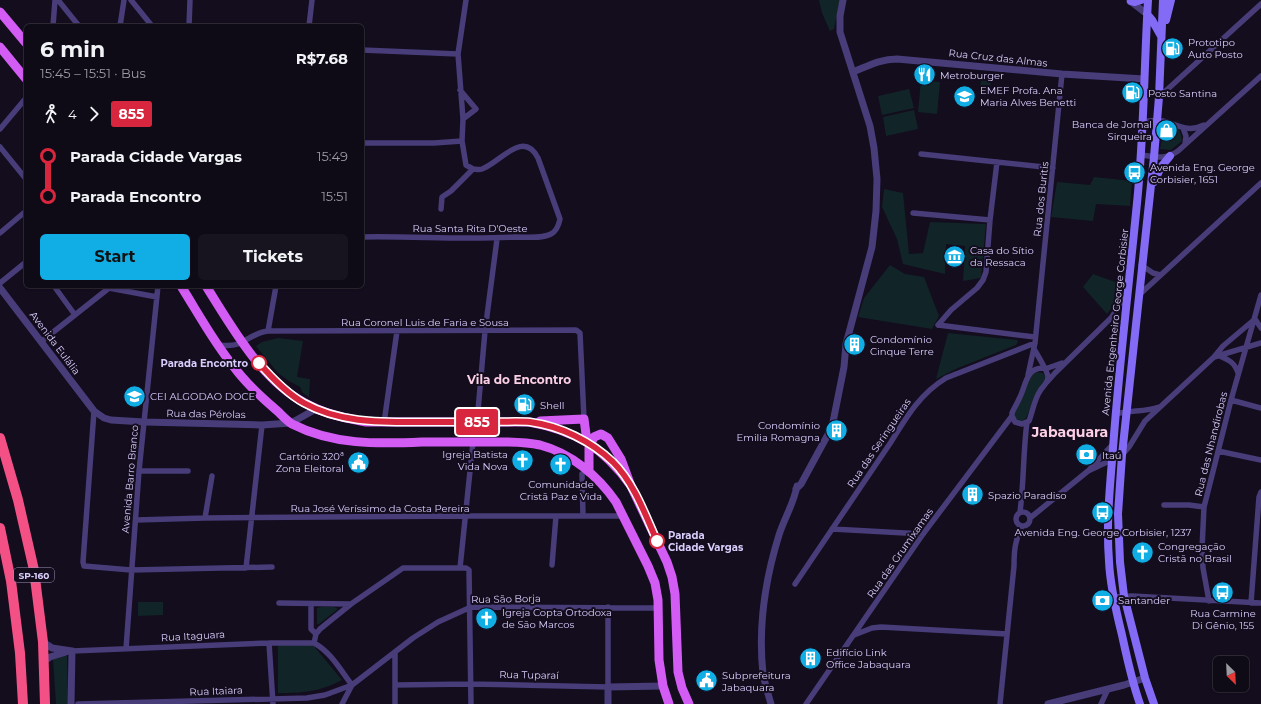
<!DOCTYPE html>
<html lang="en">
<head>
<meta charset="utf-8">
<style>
  body { margin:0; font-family:Montserrat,sans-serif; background:#17131f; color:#f1f3f6; height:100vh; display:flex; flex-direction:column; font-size:15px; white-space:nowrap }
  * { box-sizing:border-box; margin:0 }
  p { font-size:13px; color:#9b9aa1 }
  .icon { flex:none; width:22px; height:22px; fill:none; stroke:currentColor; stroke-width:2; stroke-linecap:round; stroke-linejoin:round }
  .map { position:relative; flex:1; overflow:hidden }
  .panel { position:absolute; left:24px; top:24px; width:340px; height:264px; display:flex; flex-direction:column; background:#0e0a16; border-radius:6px; box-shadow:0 1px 3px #0004,0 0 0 1px #2e2b35 }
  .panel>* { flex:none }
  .badge { padding:0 8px; border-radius:3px; font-size:14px; line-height:26px }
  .needle { width:26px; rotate:156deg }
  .fabs { position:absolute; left:1213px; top:656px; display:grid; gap:8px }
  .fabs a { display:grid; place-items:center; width:36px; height:36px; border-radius:6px; background:#0e0a16; box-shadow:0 1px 3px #0004,0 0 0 1px #2e2b35; font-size:20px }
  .map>.badge { position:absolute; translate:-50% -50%; box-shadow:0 0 0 2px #fff }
  .legs { display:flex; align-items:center; gap:6px; height:44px; padding:0 16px; font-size:13px }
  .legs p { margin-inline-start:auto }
  .headline { display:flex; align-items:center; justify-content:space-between; height:68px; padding:0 16px }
  h1 { font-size:22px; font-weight:700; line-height:30px }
  .button { display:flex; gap:8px; margin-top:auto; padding:8px 16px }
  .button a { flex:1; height:46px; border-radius:6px; background:#10aee5; color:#111; font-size:16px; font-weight:700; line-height:46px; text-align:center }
  .button a+a { background:#17131f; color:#f1f3f6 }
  ul { padding:0 16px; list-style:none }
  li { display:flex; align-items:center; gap:14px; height:40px; font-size:15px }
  li i { display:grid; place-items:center; width:6px; height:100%; margin:0 5px; background:currentColor }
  li i::after { content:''; width:10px; height:10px; margin:-5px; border:3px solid; border-radius:50%; background:#0e0a16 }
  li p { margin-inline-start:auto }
  li:first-child i { background:linear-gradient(#0000 50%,currentColor 0) }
  li:last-child i { background:linear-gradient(currentColor 50%,#0000 0) }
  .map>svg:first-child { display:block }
  .green { fill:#112427 }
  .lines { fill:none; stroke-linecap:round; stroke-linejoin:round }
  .minor { stroke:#483c79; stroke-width:5.5 }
  .tertiary { stroke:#483c79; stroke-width:7 }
  .secondary { stroke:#846bf5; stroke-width:8 }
  .primary { stroke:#d35cf4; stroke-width:9 }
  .motorway { stroke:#f35185; stroke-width:10 }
  .line-1-casing { stroke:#fff; stroke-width:9 }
  .line-1 { stroke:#d7263d; stroke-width:6 }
  .stop-1-dot { fill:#fff; stroke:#d7263d; stroke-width:2 }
  .labels { text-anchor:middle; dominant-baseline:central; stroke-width:4; stroke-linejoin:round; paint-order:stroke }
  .shield { fill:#130d1e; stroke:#9e93b9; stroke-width:1 }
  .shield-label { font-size:9px; font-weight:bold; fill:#dacdfc }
  .poi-label { font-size:10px; fill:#dacdfc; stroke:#130d1e; text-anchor:start }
  .street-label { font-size:10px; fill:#dacdfc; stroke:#130d1e }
  .stop-label { font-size:10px; font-weight:bold; fill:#dacdfc; stroke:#130d1e; text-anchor:end }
  .quarter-label { font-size:12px; font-weight:bold; fill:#fccfe4; stroke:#130d1e }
  .district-label { font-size:14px; font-weight:bold; fill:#fccfe4; stroke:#130d1e }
</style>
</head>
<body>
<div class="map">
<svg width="1261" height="704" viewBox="0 0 1261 704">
  <rect width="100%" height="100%" fill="#130d1e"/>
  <path class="green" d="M819,0H840L834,29L830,31L822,13Z
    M981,79L991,80L989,96L979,95Z
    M921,80L940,82L937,114L918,112Z
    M909,89L914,108L882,115L878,96Z
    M914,110L918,129L886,136L883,117Z
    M1165,125L1179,130L1181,135L1182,141L1171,150L1160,149Z
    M1094,177L1132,181L1130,206L1096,204L1093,221L1051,217L1057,182L1090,185Z
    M884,189L903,193L909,254L923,253L930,222L986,224L981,278L963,281L965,246L946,244L945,274L903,264L897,239L882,207Z
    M890,265L905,274L924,277L939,316L932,329L858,317L864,298Z
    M1093,274L1121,284L1114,305L1107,314L1083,287Z
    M948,333L1017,340L1018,342L1016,345L958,368L936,379Z
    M278,338L303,341L297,377L310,379L309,397L303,393L300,387L289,381L278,373L256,346L262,342Z
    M1037,372L1043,373L1045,376C1046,383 1038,388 1035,395C1031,403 1029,417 1023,421H1017L1014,417L1015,410L1023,396L1030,376Z
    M138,602H163V615L138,616Z
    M321,607H334L338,609L319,624H317V608Z
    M278,645H313L342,680C319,692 303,693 278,693Z
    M66,655L67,656L68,704H56L53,659Z"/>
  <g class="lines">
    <path class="minor" d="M58,0L79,26
      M131,0L152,26
      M466,0L458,54L463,119L462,141L466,165L473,169
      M53,26L55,0
      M120,26L124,0
      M189,26L190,0
      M309,26L312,0
      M362,50L458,54
      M460,90L476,109L463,119
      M1159,97L1261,4
      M1143,122C1149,121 1157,120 1163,121C1179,125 1187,133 1204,125
      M1183,128L1186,136L1185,144
      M0,129L26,98
      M362,143H434L462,141
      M0,147L26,179
      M921,154L1053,168
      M1141,155C1156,157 1165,160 1178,151L1261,76
      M913,213L990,220
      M0,233L26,211
      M362,237C413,236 465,240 515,237C527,237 541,239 551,234C557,231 559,224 560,219L538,158C523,129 501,162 482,169C479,170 476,169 473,169L451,191L442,197L441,209
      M1141,265L1153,273L1160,275
      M0,283L26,262
      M54,286L75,315
      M1139,295L1261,183
      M938,325L951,310L977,288L983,280L986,272L990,220L997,162
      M938,325L1035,337
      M268,331L276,286
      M42,341L109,288L157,297
      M219,345C226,346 232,346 238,344C248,340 256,332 268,331L576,330L580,333L584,419
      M1034,349C1037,354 1048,373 1048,377C1048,383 1043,386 1040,391C1034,400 1033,411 1029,421L1022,424L1015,422L1012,416V413C1014,408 1017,404 1019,399C1026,387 1025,368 1043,368
      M1220,356C1229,360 1235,363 1238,373
      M1214,357L1261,343
      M1045,369L1062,363
      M1028,375L1035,343L1062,74
      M1047,382L1055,373L1111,318L1126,296
      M1231,400L1261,408
      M94,411L83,562L84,566L131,570L272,567
      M1116,414C1130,410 1145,412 1159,407
      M477,422L485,331L497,239
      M384,423L397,331
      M1218,451L1261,460
      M139,471H188
      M1088,471L1122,455L1129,447L1145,421L1214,357L1223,346L1255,319L1261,328
      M582,474L583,516
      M1164,505H1189L1204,507
      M1016 519a7 7 0 1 1 14 0a7 7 0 1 1-14 0Z
      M1020,512C1024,482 1023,452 1027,422
      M205,518L212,476
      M1030,518L1088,471L1113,444
      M136,520L205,518L465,516H624
      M832,529L923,534
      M552,565L556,516
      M246,568L262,425
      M460,568L473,442
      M795,584L891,442C907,416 920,394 946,378L1035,343
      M1113,597L1132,596L1261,603
      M1209,601L1203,568L1202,549L1204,507L1231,400L1261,295
      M279,603L351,604
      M1251,603L1259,497L1261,492
      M311,604V629L316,634
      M854,635L872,628L881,627L1007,634
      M269,643L273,704
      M314,643L316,634L320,629L351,604L403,568H466L469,570L471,704
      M126,649L139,471L158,286
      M72,651L269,643H314C331,652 341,671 352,685L325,695L307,698L78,704
      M395,653V704
      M395,685L470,684L608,687V607
      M342,704L352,685L413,638L438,622L471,607L658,608
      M806,704L923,534L1012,416
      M1000,704L1014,566C1014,551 1015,540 1022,526
      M1101,704L1108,689"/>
    <path class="tertiary" d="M1130,1L1147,14
      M853,72C868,66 880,59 897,59L1062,74L1144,79
      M0,288L94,411L104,418L111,420L144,422L262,425L291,423L316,409
      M796,489L801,484L832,427L844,367L846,344L872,247L876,211L877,179L874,148L870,126L840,32V16L843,0
      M43,642L52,648L72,651
      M44,661L50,657L66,652
      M71,704L72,651
      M608,704V687L663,686
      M771,704C768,694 765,684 763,674C758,628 765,580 779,535C784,519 794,503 797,486
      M1048,704L1124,685L1145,678"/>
    <path class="secondary" d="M1131,1L1135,2L1141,0
      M1147,14L1152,20L1161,36
      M1166,20L1171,0
      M1154,182L1161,167L1170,156
      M1140,704C1132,682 1127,658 1122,635C1116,611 1110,586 1109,561C1106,523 1110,486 1113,448C1119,366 1129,284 1137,203C1144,135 1144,68 1148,0
      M1154,704L1145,678L1124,596L1120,562L1118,514L1122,455L1154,157L1159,97L1163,0"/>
    <path class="primary" d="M0,12L26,43
      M0,47L26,79
      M181,286C198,313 214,343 234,367C245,382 260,396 274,408C280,413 286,420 292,424C333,445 377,444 422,442C442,442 462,442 483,442C502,442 521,441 540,445C571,453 598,476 616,502L648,566L655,583L658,600L659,660L663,686L669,704
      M206,286C232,327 261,380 305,403C324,414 345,418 366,422H529C575,430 604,448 631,486
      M540,421L584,419L587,442
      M589,472V448L594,437L601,434L608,438L621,459L631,486L667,562L672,577L675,594L678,672L682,688L689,704"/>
    <path class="motorway" d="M0,438L18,500L34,570L43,642L45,704
      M0,528L11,581L20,653L23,704"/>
  </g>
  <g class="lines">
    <defs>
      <path id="line-1" d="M259,363C272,378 286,393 304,403C340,423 380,422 421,422C443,422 465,422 487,422C501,422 516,421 530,422C560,426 591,441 613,462C634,483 645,514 657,541"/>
    </defs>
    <use href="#line-1" class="line-1-casing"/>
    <use href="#line-1" class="line-1"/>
  </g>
  <defs>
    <symbol id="fuel-disc" viewBox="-11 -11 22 22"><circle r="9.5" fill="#10aee5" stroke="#130d1e"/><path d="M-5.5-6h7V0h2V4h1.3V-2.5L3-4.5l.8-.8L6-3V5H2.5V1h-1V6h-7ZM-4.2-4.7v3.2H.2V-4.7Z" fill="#fff"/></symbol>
    <symbol id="restaurant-disc" viewBox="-11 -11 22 22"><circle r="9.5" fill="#10aee5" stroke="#130d1e"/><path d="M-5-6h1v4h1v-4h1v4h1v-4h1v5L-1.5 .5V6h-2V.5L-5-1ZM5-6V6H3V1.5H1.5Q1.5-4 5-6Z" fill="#fff"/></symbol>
    <symbol id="school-disc" viewBox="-11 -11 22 22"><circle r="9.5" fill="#10aee5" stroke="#130d1e"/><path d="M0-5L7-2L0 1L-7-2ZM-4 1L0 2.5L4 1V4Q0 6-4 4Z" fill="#fff"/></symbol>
    <symbol id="shop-disc" viewBox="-11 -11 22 22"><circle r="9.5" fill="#10aee5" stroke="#130d1e"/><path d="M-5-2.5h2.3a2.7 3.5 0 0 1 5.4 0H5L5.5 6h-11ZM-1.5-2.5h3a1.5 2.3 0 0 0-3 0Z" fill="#fff"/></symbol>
    <symbol id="bus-disc" viewBox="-11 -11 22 22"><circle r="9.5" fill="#10aee5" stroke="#130d1e"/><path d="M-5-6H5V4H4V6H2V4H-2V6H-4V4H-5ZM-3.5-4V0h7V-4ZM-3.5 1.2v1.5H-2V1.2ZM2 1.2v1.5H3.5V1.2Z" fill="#fff"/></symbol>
    <symbol id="museum-disc" viewBox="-11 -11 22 22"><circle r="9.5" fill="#10aee5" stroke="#130d1e"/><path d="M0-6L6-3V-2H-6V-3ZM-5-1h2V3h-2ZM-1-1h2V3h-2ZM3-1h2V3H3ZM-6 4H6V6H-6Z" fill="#fff"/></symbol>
    <symbol id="building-disc" viewBox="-11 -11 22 22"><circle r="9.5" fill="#10aee5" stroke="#130d1e"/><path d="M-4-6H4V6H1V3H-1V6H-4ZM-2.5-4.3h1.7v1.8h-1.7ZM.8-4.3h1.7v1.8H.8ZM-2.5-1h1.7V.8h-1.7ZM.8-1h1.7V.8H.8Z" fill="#fff"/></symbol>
    <symbol id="bank-disc" viewBox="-11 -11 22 22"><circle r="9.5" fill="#10aee5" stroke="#130d1e"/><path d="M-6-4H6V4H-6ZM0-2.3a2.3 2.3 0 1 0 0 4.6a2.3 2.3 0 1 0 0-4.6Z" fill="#fff"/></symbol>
    <symbol id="church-disc" viewBox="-11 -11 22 22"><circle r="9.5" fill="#10aee5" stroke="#130d1e"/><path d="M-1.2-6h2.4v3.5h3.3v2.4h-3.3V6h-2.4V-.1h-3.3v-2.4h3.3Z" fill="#fff"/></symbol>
    <symbol id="civic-disc" viewBox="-11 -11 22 22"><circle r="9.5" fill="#10aee5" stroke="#130d1e"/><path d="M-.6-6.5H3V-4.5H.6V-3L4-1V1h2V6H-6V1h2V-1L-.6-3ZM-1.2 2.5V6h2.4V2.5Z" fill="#fff"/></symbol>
  </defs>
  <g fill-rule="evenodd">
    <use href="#fuel-disc" x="1160" y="36" width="25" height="25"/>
    <use href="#restaurant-disc" x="912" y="62" width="25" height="25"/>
    <use href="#fuel-disc" x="1120" y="80" width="25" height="25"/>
    <use href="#school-disc" x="952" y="84" width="25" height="25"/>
    <use href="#shop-disc" x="1154" y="118" width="25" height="25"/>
    <use href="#bus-disc" x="1122" y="160" width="25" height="25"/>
    <use href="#museum-disc" x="942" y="244" width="25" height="25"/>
    <use href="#building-disc" x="842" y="332" width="25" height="25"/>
    <use href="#school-disc" x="122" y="384" width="25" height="25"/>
    <use href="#fuel-disc" x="512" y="392" width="25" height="25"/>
    <use href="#building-disc" x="824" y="418" width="25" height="25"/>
    <use href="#bank-disc" x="1074" y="442" width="25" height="25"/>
    <use href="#church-disc" x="510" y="448" width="25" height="25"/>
    <use href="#civic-disc" x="346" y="450" width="25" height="25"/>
    <use href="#church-disc" x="548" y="452" width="25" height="25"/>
    <use href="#building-disc" x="960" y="482" width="25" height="25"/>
    <use href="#bus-disc" x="1090" y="500" width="25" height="25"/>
    <use href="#church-disc" x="1130" y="540" width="25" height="25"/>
    <use href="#bus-disc" x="1210" y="580" width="25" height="25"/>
    <use href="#bank-disc" x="1090" y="588" width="25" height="25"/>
    <use href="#church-disc" x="474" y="606" width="25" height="25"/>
    <use href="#building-disc" x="798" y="646" width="25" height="25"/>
    <use href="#civic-disc" x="694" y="668" width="25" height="25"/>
  </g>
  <g class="stop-1-dot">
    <circle cx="259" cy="363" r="7"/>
    <circle cx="657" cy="541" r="7"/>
  </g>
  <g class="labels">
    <rect class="shield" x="14" y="568" width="40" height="14" rx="3"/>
    <g class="shield-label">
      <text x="34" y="575">SP-160</text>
    </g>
    <g class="poi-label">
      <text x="1188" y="42">Prototipo<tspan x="1188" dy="12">Auto Posto</tspan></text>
      <text x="940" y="75">Metroburger</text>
      <text x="980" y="90">EMEF Profa. Ana<tspan x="980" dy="12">Maria Alves Benetti</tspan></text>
      <text x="1148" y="93">Posto Santina</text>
      <text x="1152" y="124" text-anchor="end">Banca de Jornal<tspan x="1152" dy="12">Sirqueira</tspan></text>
      <text x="1150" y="167">Avenida Eng. George<tspan x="1150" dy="12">Corbisier, 1651</tspan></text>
      <text x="970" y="250">Casa do Sítio<tspan x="970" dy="12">da Ressaca</tspan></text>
      <text x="870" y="339">Condomínio<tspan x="870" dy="12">Cinque Terre</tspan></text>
      <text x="150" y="396">CEI ALGODAO DOCE</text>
      <text x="540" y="405">Shell</text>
      <text x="820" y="425" text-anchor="end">Condomínio<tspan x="820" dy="12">Emilia Romagna</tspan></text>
      <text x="508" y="454" text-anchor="end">Igreja Batista<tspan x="508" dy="12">Vida Nova</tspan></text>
      <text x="1102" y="455">Itaú</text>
      <text x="344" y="456" text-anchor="end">Cartório 320ª<tspan x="344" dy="12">Zona Eleitoral</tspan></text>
      <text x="561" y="484" text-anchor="middle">Comunidade<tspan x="561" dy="12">Cristã Paz e Vida</tspan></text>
      <text x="988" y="495">Spazio Paradiso</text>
      <text x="1103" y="532" text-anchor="middle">Avenida Eng. George Corbisier, 1237</text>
      <text x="1158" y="546">Congregação<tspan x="1158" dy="12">Cristã no Brasil</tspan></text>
      <text x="1118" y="600">Santander</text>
      <text x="502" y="612">Igreja Copta Ortodoxa<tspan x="502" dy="12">de São Marcos</tspan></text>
      <text x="1223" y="613" text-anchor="middle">Rua Carmine<tspan x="1223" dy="12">Di Gênio, 155</tspan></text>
      <text x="826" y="652">Edifício Link<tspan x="826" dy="12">Office Jabaquara</tspan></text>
      <text x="722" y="675">Subprefeitura<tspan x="722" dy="12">Jabaquara</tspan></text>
    </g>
    <g class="street-label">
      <text transform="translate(998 58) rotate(6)">Rua Cruz das Almas</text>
      <text transform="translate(1041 199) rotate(-84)">Rua dos Buritis</text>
      <text x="470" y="228">Rua Santa Rita D'Oeste</text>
      <text x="425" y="322">Rua Coronel Luis de Faria e Sousa</text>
      <text transform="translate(1115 322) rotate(-84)">Avenida Engenheiro George Corbisier</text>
      <text transform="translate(55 343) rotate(53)">Avenida Eulália</text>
      <text transform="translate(206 414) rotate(1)">Rua das Pérolas</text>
      <text transform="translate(879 443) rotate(-56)">Rua das Seringueiras</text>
      <text transform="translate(1211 444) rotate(-76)">Rua das Nhandirobas</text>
      <text transform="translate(130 479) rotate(-85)">Avenida Barro Branco</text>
      <text x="380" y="508">Rua José Veríssimo da Costa Pereira</text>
      <text transform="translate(900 553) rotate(-55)">Rua das Grumixamas</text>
      <text transform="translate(506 599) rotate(-1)">Rua São Borja</text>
      <text transform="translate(193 636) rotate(-3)">Rua Itaguara</text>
      <text transform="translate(529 675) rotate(1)">Rua Tuparaí</text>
      <text transform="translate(216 691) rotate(-2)">Rua Itaiara</text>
    </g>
    <g class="stop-label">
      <text x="248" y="363">Parada Encontro</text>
      <text x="668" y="535" text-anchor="start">Parada<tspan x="668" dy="12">Cidade Vargas</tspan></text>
    </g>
    <g class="quarter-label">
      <text x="519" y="379">Vila do Encontro</text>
    </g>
    <g class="district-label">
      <text x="1070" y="432">Jabaquara</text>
    </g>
  </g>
</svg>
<div class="fabs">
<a><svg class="needle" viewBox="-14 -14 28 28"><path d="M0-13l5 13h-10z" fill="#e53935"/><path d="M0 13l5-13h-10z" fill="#9b9aa1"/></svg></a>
</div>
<b class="badge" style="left:477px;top:422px;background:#d7263d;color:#fff">855</b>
<section class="panel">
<div class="headline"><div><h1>6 min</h1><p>15:45 – 15:51 · Bus</p></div><b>R$7.68</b></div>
<div class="legs"><svg class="icon" aria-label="walk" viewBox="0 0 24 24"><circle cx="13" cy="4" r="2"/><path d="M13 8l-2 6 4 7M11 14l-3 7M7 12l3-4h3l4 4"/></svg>4<svg class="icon" aria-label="forward" viewBox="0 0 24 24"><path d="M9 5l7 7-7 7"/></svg><b class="badge" style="background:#d7263d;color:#fff">855</b></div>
<ul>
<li><i style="color:#d7263d"></i><b>Parada Cidade Vargas</b><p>15:49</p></li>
<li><i style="color:#d7263d"></i><b>Parada Encontro</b><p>15:51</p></li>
</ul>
<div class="button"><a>Start</a><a>Tickets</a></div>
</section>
</div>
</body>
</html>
